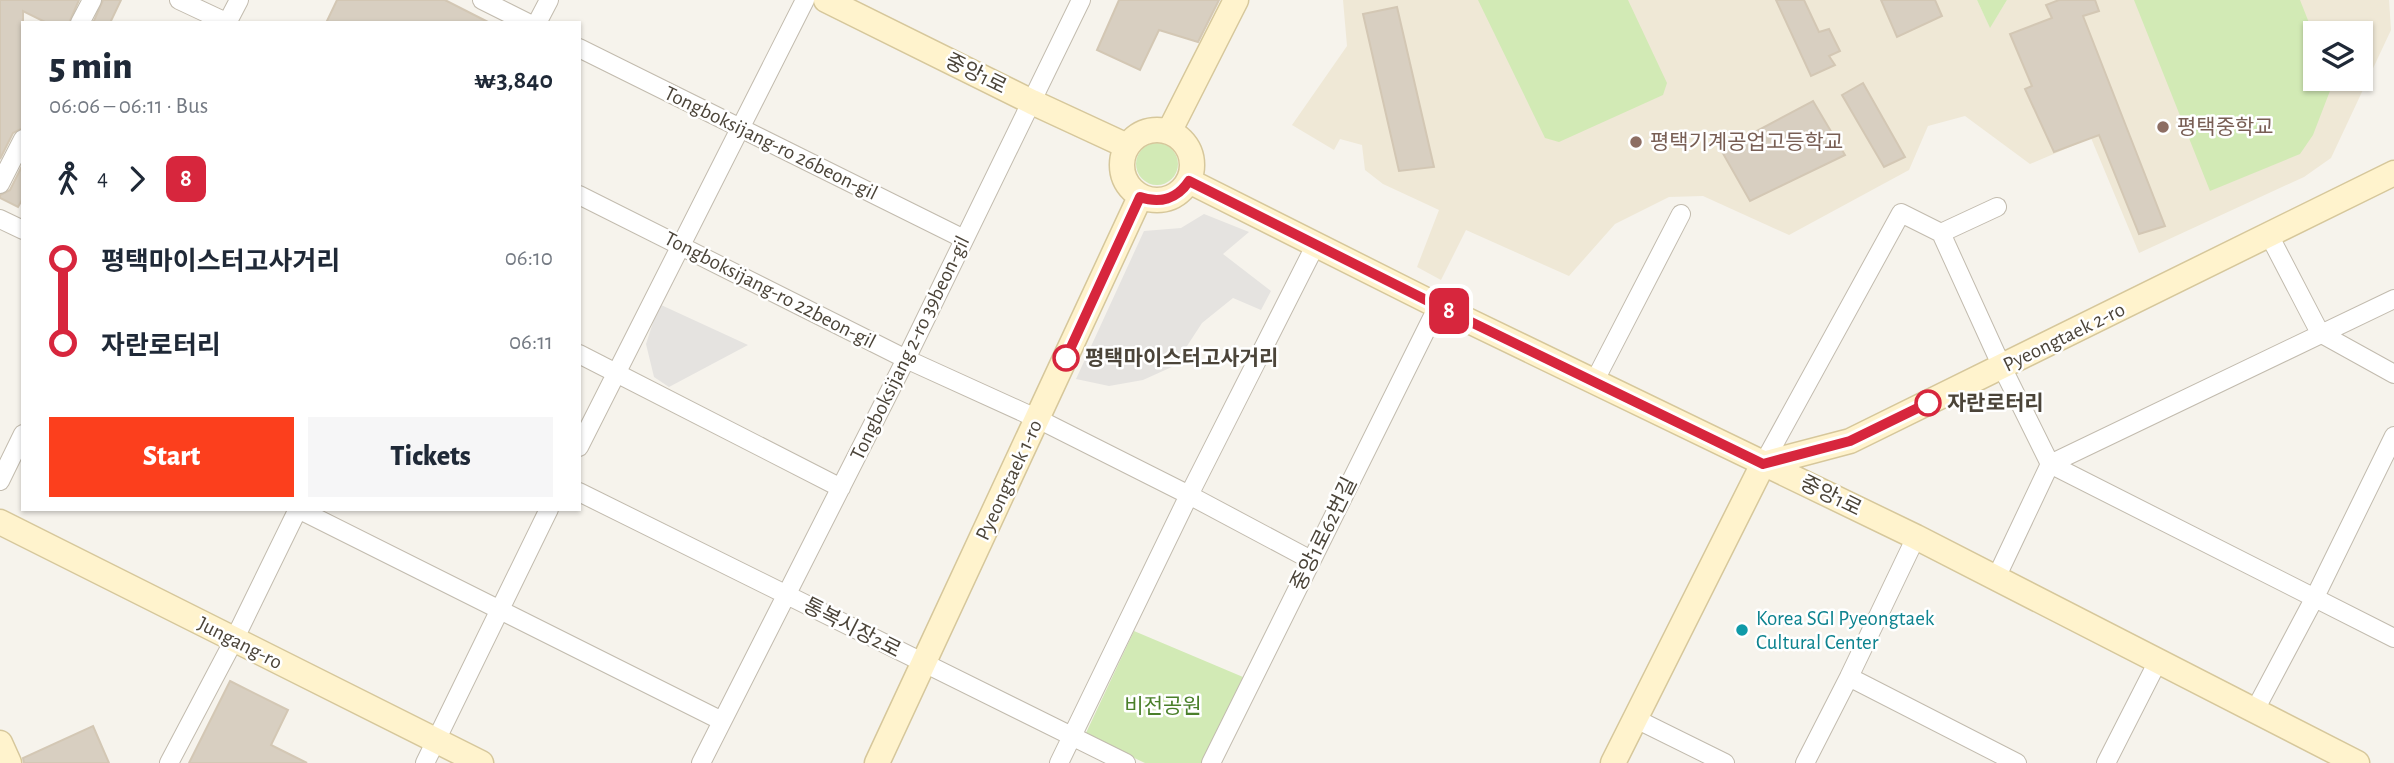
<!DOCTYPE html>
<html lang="en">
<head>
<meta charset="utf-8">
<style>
  body { margin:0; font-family:"Alegreya Sans","Noto Sans KR",sans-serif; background:#f6f6f7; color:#1f2937; height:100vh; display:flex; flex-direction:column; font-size:26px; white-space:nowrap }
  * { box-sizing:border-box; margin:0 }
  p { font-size:23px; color:#747a83 }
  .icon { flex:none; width:38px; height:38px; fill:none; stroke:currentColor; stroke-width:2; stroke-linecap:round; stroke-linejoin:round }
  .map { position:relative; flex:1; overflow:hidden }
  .details { position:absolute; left:21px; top:21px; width:560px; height:490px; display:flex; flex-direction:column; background:#fff; border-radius:0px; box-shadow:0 2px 5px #0004 }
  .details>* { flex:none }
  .badge { padding:0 14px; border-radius:10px; font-size:24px; line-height:46px }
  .fabs { position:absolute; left:2303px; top:21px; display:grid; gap:14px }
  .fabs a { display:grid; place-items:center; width:70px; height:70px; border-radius:0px; background:#fff; box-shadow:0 2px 5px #0004; font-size:35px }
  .map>.badge { position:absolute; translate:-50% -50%; box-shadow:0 0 0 4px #fff }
  .legs { display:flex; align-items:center; gap:10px; height:77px; padding:0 28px; font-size:23px }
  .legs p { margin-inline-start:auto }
  .head { display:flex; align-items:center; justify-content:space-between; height:119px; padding:0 28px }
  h1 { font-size:38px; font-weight:800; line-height:52px }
  .cta { display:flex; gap:14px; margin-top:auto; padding:14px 28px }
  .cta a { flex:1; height:80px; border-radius:0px; background:#fc3f1d; color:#fff; font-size:28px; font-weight:800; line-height:80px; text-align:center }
  .cta a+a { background:#f6f6f7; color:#1f2937 }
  ul { padding:0 28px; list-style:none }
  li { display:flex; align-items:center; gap:24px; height:84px; font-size:26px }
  li i { display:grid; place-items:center; width:10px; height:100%; margin:0 9px; background:currentColor }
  li i::after { content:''; width:18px; height:18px; margin:-9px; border:5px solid; border-radius:50%; background:#fff }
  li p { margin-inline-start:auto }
  li:first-child i { background:linear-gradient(#0000 50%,currentColor 0) }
  li:last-child i { background:linear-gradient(currentColor 50%,#0000 0) }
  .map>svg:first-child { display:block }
  .education { fill:#efe8d6; fill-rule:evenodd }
  .green { fill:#d2eab5 }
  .parking { fill:#e5e3e0 }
  .building { fill:#d8cfc1; stroke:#d3c7b4; stroke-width:2 }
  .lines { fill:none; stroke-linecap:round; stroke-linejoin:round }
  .street-casing { stroke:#c2bbae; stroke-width:20 }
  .secondary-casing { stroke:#d6c79b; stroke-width:27 }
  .street { stroke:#fff; stroke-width:18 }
  .secondary { stroke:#fff3cd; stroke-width:24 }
  .line-1-casing { stroke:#fff; stroke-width:16 }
  .line-1 { stroke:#d7263d; stroke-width:10 }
  .education-dot { fill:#8d6e63; stroke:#fff; stroke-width:2.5 }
  .stop-1-dot { fill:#fff; stroke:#d7263d; stroke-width:3.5 }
  .culture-dot { fill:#0f9aa8; stroke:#fff; stroke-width:2.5 }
  .labels { text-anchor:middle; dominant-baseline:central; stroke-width:5; stroke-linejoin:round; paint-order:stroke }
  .street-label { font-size:21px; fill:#4b4439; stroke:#fff }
  .education-label { font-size:21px; fill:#785e54; stroke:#fff; text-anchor:start }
  .stop-label { font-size:21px; font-weight:bold; fill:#4b4439; stroke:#fff; text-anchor:start }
  .culture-label { font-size:21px; fill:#0d838f; stroke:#fff; text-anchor:start }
  .park-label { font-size:21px; fill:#4a7f2a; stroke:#fff }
</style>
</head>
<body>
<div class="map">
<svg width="2394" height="763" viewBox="0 0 2394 763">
  <rect width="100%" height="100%" fill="#f6f3ec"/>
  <path class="education" d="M1343,0H1977L1990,27L2007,0H2389L2391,30L2331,158L2304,177L2139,253L2091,138L2030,164L1965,116L1928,126L1909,170L1789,235L1703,196L1669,197L1615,224L1569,276L1466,230L1441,280L1417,267L1439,210L1383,184L1365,170L1362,145L1340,139L1334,150L1292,125L1347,46ZM2315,33H2361V79H2315Z"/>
  <path class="green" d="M1478,0H1628L1667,83L1663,95L1559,142L1545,138Z
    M1977,0H2007L1990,28Z
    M2134,0H2300L2315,38V79H2331L2333,83L2313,135L2300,154L2210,191Z
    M1136 164a21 21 0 1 1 42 0a21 21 0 1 1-42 0Z
    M1134,631L1243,677L1205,763H1145L1085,735Z"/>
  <path class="parking" d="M1204,214L1249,232L1223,254L1271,291L1261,310L1233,298L1202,323L1174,366L1143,380L1109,386L1076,379L1144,231L1181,228Z
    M659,304L748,345L669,387L654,377L646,344Z"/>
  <path class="building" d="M0,0H79L69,23H47L23,11V128L13,133L0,159Z
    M103,0H121L110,23H93Z
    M337,0H445L490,23H326Z
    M1119,0H1219L1198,42L1159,30L1140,70L1097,50Z
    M1776,0H1804L1819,32L1829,29L1840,51L1829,56L1835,65L1811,76Z
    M1881,0H1935L1942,16L1897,37Z
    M2059,0H2095L2099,11L2083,16L2165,226L2139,234L2099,135L2054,152L2025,89L2032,86L2010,34L2052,18L2046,5Z
    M1397,7L1434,167L1399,171L1363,14Z
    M1863,83L1905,157L1884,167L1842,95Z
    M1813,101L1845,155L1750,201L1721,150Z
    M23,164V198L18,207L0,198V195L10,190Z
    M230,681L288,710L271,745L307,763H189Z
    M93,726L109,763H24L23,758Z"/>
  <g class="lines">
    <defs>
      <path id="street" d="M179,0L228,23
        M482,0L528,23
        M80,23L92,0
        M227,23L239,0
        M537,23L549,0
        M579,48L964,239
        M0,184L23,139
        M579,195L906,359L1038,419L1189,495L1311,560
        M0,219L23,230
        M1941,233L1997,207
        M2269,235L2320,333L2394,374
        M579,354L841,488
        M1594,382L1681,214
        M579,447L805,0
        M1763,464L1901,213L1941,233L2002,367L2050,464L2394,638
        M0,481L23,434
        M579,492L1126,763
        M298,509L722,721
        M1996,578L2050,464L2394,299
        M1849,677L2017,763
        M2255,710L2314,599L2394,436
        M1636,719L1725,763
        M169,763L234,640L298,509
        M425,763L549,509
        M701,763L906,359L1081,0
        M1059,763L1189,495L1316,244
        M1211,763L1438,306
        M1805,763L1849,677L1916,537
        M2106,763L2158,661"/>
      <path id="secondary" d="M826,0L1032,102L1127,146
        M1122 165a35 35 0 1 1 70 0a35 35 0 1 1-70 0Z
        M1169,132L1236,0
        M1189,181L1438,306L1916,537L2357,763
        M0,522L481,763
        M0,743L9,763
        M877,763L1140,197
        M1613,763L1763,464L1850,441L2394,173"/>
    </defs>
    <use href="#street" class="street-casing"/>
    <use href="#secondary" class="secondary-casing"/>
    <use href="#street" class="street"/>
    <use href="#secondary" class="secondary"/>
  </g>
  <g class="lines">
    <defs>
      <path id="line-1" d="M1066,358L1140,197C1160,204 1177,199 1189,181L1438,306L1763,464L1850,441L1928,403"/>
    </defs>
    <use href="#line-1" class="line-1-casing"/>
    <use href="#line-1" class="line-1"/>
  </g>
  <g class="education-dot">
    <circle cx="2163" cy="127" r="7"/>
    <circle cx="1636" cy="142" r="7"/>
  </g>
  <g class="stop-1-dot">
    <circle cx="1066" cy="358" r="12"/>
    <circle cx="1928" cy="403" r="12"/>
  </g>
  <circle class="culture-dot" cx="1742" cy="630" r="7"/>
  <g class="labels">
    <g class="street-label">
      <text transform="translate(976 74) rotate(26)">중앙1로</text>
      <text transform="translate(771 143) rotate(26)">Tongboksijang-ro 26beon-gil</text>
      <text transform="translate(770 290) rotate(27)">Tongboksijang-ro 22beon-gil</text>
      <text transform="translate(2064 337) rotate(-26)">Pyeongtaek 2-ro</text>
      <text transform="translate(910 348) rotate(-64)">Tongboksijang 2-ro 39beon-gil</text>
      <text transform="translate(1009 480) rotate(-65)">Pyeongtaek 1-ro</text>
      <text transform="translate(1831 496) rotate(26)">중앙1로</text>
      <text transform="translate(1324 534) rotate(-64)">중앙1로62번길</text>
      <text transform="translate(852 628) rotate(27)">통복시장2로</text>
      <text transform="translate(240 643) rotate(27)">Jungang-ro</text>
    </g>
    <g class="education-label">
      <text x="2177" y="127">평택중학교</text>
      <text x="1650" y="142">평택기계공업고등학교</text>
    </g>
    <g class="stop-label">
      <text x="1085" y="358">평택마이스터고사거리</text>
      <text x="1947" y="403">자란로터리</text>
    </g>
    <g class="culture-label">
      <text x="1756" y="618">Korea SGI Pyeongtaek<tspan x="1756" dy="24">Cultural Center</tspan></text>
    </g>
    <g class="park-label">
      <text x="1163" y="706">비전공원</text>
    </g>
  </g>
</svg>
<div class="fabs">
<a><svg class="icon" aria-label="layers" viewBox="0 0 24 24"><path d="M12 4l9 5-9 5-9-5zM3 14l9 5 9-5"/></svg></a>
</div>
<b class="badge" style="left:1449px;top:311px;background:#d7263d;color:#fff">8</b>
<section class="details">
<div class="head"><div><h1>5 min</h1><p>06:06 – 06:11 · Bus</p></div><b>₩3,840</b></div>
<div class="legs"><svg class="icon" aria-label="walk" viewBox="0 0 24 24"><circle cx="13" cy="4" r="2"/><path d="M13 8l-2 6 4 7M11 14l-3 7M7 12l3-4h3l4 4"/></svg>4<svg class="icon" aria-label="forward" viewBox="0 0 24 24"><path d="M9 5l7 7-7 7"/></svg><b class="badge" style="background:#d7263d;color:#fff">8</b></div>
<ul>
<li><i style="color:#d7263d"></i><b>평택마이스터고사거리</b><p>06:10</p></li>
<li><i style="color:#d7263d"></i><b>자란로터리</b><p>06:11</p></li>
</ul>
<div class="cta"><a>Start</a><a>Tickets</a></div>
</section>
</div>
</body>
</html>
